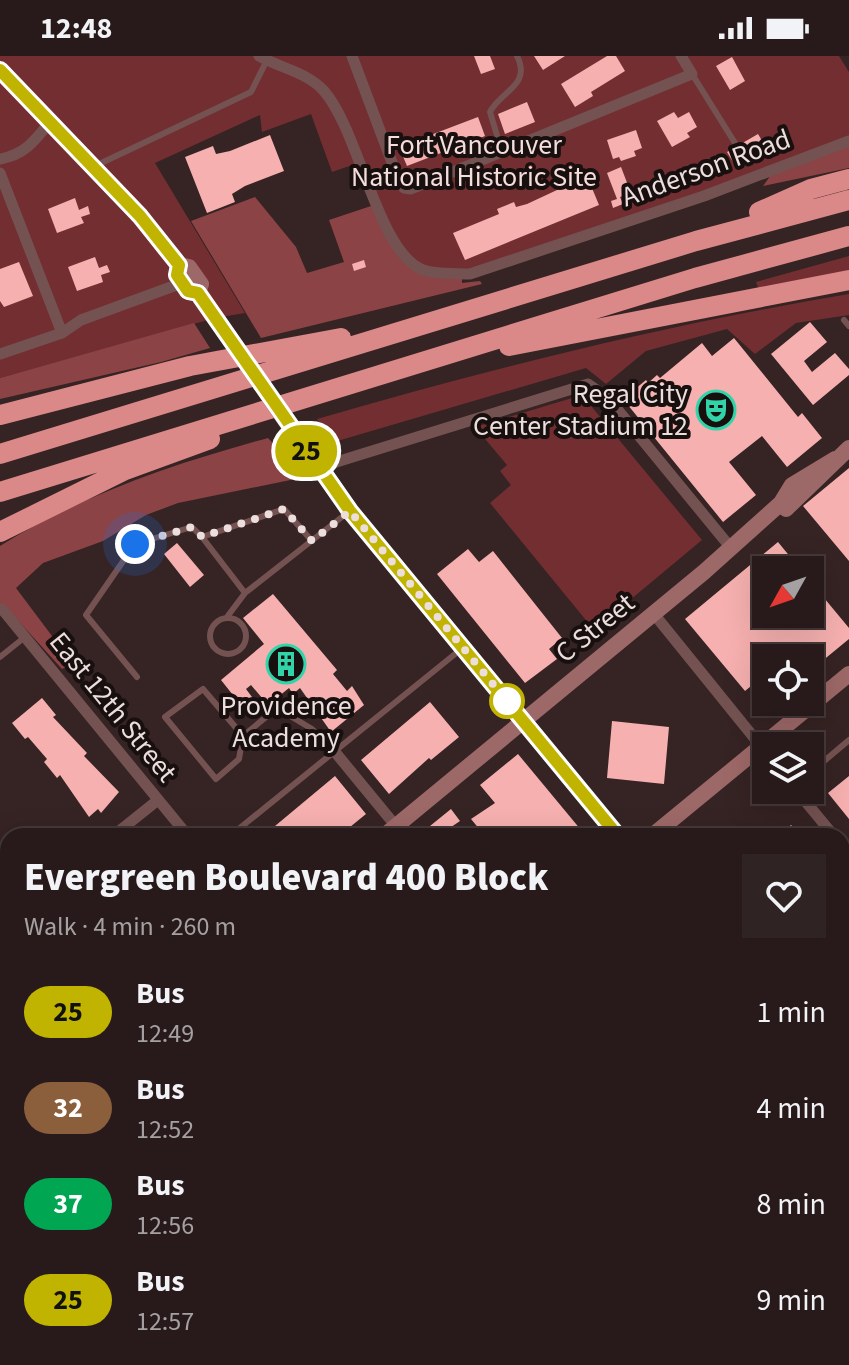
<!DOCTYPE html>
<html lang="en">
<head>
<meta charset="utf-8">
<style>
  body { margin:0; font-family:"Source Sans 3",sans-serif; background:#302323; color:#f1f3f6; height:100vh; display:flex; flex-direction:column; font-size:30px; white-space:nowrap }
  * { box-sizing:border-box; margin:0 }
  p { font-size:26px; color:#a5a1a2 }
  .icon { flex:none; width:44px; height:44px; fill:none; stroke:currentColor; stroke-width:2; stroke-linecap:round; stroke-linejoin:round }
  .map { position:relative; flex:1; overflow:hidden }
  .sheet { position:absolute; left:0px; top:772px; width:850px; height:538px; display:flex; flex-direction:column; background:#281a1a; border-radius:24px 24px 0 0; box-shadow:0 8px 32px #0002,0 0 0 2px #443839 }
  .sheet>* { flex:none }
  .badge { padding:0 16px; border-radius:26px; font-size:28px; line-height:52px }
  .needle { width:52px; rotate:230deg }
  .fabs { position:absolute; left:752px; top:500px; display:grid; gap:16px }
  .fabs a { display:grid; place-items:center; width:72px; height:72px; border-radius:0px; background:#281a1a; box-shadow:0 8px 32px #0002,0 0 0 2px #443839; font-size:40px }
  .you { position:absolute; width:40px; height:40px; margin:-20px; border:6px solid #fff; border-radius:50%; background:#1a73e8; box-shadow:0 0 0 12px #1a73e833 }
  .map>.badge { position:absolute; translate:-50% -50%; box-shadow:0 0 0 4px #fff }
  .round { display:grid; place-items:center; flex:none; width:84px; height:84px; border-radius:0px; background:#302323 }
  .head { display:flex; align-items:center; justify-content:space-between; height:136px; padding:0 24px }
  h1 { font-size:38px; font-weight:800; line-height:60px }
  ul { padding:0; list-style:none }
  li { display:flex; align-items:center; gap:24px; height:96px; padding:0 24px }
  li div { flex:1 }
  li b { display:block; font-size:30px }
  li em { font-style:normal }
  li .badge { min-width:88px; font-weight:700; text-align:center }
  .status { display:flex; justify-content:space-between; align-items:center; height:56px; padding:0 40px; background:#281a1a; direction:ltr }
  .status svg { height:22px; fill:currentColor }
  .map>svg:first-child { display:block }
  .green { fill:#732e31 }
  .forest { fill:#8c4345 }
  .building { fill:#f5b0af }
  .lines { fill:none; stroke-linecap:round; stroke-linejoin:round }
  .lane { stroke:#745252; stroke-width:6 }
  .street { stroke:#745252; stroke-width:11 }
  .secondary { stroke:#9d6868; stroke-width:16 }
  .highway { stroke:#da8888; stroke-width:20 }
  .secondary-bridge { stroke:#9d6868; stroke-width:16 }
  .line-casing { stroke:#fff; stroke-width:18 }
  .line { stroke:#c1b400; stroke-width:12 }
  .walk { stroke:#ecdedd; stroke-width:8; stroke-dasharray:0 14.4 }
  .stop-dot { fill:#fff; stroke:#c1b400; stroke-width:4 }
  .labels { text-anchor:middle; dominant-baseline:central; stroke-width:8; stroke-linejoin:round; paint-order:stroke }
  .park-label { font-size:28px; fill:#f5dddc; stroke:#180f0f }
  .street-label { font-size:28px; fill:#ecdedd; stroke:#180f0f }
  .poi-label { font-size:28px; fill:#ecdedd; stroke:#180f0f; text-anchor:end }
</style>
</head>
<body>
<div class="status"><b>12:48</b><svg viewBox="0 0 49 12"><path d="M0 12V9h3v3zM5 12V6h3v6zM10 12V3h3v9zM15 12V0h3v12zM26 1h20v11H26zM47 4h2v5h-2z"/></svg></div>
<div class="map">
<svg width="849" height="1309" viewBox="0 0 849 1309">
  <rect width="100%" height="100%" fill="#362323"/>
  <path class="green" d="M0,0H839L849,16V85L470,218L420,212L394,185L361,106L332,116L311,58L262,76L260,59L155,107L245,257L215,262L0,322Z
    M849,200V214L759,234L756,226Z
    M849,238V259L796,267L755,298L727,273L646,295L606,328L586,312L334,386L317,363C492,312 670,268 849,238Z
    M582,339L702,484L594,574L490,447L511,429L500,415L507,409L475,371Z"/>
  <path class="forest" d="M849,85V112L763,130L776,112Z
    M255,141L296,191L307,217L344,206L329,164L377,148L394,185L419,212L462,218V227L480,225L482,228L261,282L191,165Z
    M194,267L210,292L161,306L0,343V322Z
    M268,382L305,421L178,447L146,459L103,485L43,507L16,532L73,608L62,613L3,548L0,550V490C81,439 176,407 268,382Z"/>
  <path class="building" d="M474,0H490L495,13L481,18Z
    M534,0H565L543,14Z
    M607,0H616L625,15L591,36L593,40L575,51L561,28Z
    M732,1L745,25L730,34L716,10Z
    M527,46L535,66L505,78L498,58Z
    M674,56L678,62L689,56L697,71L687,77L690,81L672,91L657,65Z
    M478,61L485,80L407,110L399,91Z
    M636,74L642,92L634,95L636,100L621,105L619,101L613,103L607,84Z
    M758,78L767,93L736,111L727,96Z
    M270,79L284,115L245,130L232,138L235,146L207,157L185,101L213,90L216,98L230,95Z
    M621,111L631,137L620,141L623,148L613,152L611,145L617,143L607,117Z
    M587,120L599,149L465,204L453,177L499,158L497,153L514,146L516,151L527,148Z
    M75,142L79,154L88,150L90,158L81,161L84,167L57,177L48,153Z
    M95,201L99,212L107,209L110,216L101,219L103,226L77,235L68,211Z
    M364,204L366,211L354,215L352,208Z
    M19,206L33,240L4,251L0,245V213Z
    M810,266L827,286L804,305L812,316L835,297L849,313V319L813,349L771,298Z
    M734,282L798,361L802,357L822,382L787,411L762,380L729,406L756,439L723,466L623,343L646,324L648,327L657,319L660,322L702,287L712,300Z
    M849,412V505L803,450Z
    M778,486L801,514H766V558H810V525L849,572V583L810,615V602H766V618L745,635L685,563Z
    M177,487L204,519L190,531L164,498Z
    M468,493L479,506L493,495L562,582L549,593L557,603L525,627L437,518Z
    M273,538L337,614L333,618L347,635L352,630L364,649L331,676L300,632L293,638L289,632L268,649L251,629L246,633L255,645L244,653L221,624L264,588L243,562Z
    M42,642L56,659L53,661L87,697L84,700L119,736L101,757L98,753L89,761L60,719L57,722L44,706L47,703L28,681L25,683L12,667Z
    M430,646L459,681L431,704L429,702L389,738L361,704Z
    M612,665L669,671L664,728L607,722Z
    M518,698L586,780H485L471,763L495,747L480,729Z
    M335,720L366,758L339,780H263Z
    M849,720V763L828,737Z
    M451,753L460,765L438,780L430,770Z
    M791,769L801,780H778Z
    M849,855V932L842,935V860Z
    M8,898V949L0,955V905Z
    M0,981L8,991V1056L0,1046Z
    M842,1096L849,1105V1226L844,1230Z
    M8,1192V1266L0,1260V1193L3,1196Z
    M52,1302H105L110,1309H48L46,1307Z
    M304,1302L311,1309H296Z
    M333,1302H353L359,1309H324Z
    M421,1302H500L492,1309H426Z
    M681,1302H715L721,1309H687Z"/>
  <g class="lines">
    <path class="lane" d="M692,18L735,87
      M502,96L490,56C500,35 532,30 517,0
      M95,110L251,36L267,4
      M844,264L849,270
      M245,537L202,481L284,453L312,485
      M227,561L245,537L347,457
      M210 580a18 18 0 1 1 36 0a18 18 0 1 1-36 0Z
      M0,601L25,581
      M137,621L86,559L135,488L192,471L202,481
      M243,680L203,633L165,661L216,723L239,703L243,680L277,652L312,673L335,696
      M810,717L849,684
      M230,780L460,594
      M654,1309L662,1303"/>
    <path class="street" d="M259,0C280,12 307,16 324,35C359,75 377,193 421,213C435,219 455,217 470,218L704,140L849,85
      M352,0L399,125L404,132L411,133L692,18L681,0
      M0,103C24,99 34,86 49,67
      M0,117L62,277
      M0,298L62,277L81,264L182,227
      M317,412L588,328L608,342L731,492
      M2,553L188,780
      M654,558L764,694
      M335,696L404,780
      M796,734L834,780
      M113,780L158,744
      M842,790L849,799
      M0,820L8,830
      M0,879L8,872
      M614,1302L619,1309
      M829,1302L835,1309"/>
    <path class="secondary" d="M0,14L126,145L179,209L189,211L201,228L198,237
      M179,209L177,219L188,235L198,237L215,262
      M289,370L350,455L618,780
      M786,453L849,392
      M384,780L704,516L781,447L792,429L835,403
      M652,780L849,618
      M842,829L849,824
      M842,1044L849,1038
      M842,1054L849,1063
      M0,1078L8,1087
      M842,1264L849,1258
      M183,1302L189,1309
      M404,1302L410,1309
      M2,1309L10,1302
      M259,1309L268,1302
      M518,1309L526,1302
      M787,1309L796,1302"/>
    <path class="highway" d="M759,156L811,133L849,123
      M509,290L849,224
      M0,359L190,310L341,282
      M0,398L696,185L849,144
      M0,436L695,222L849,180
      M0,476L125,414L210,383"/>
    <path class="secondary-bridge" d="M215,262L289,370"/>
  </g>
  <g class="lines">
    <defs>
      <path id="line" d="M0,14L140,160L179,209L177,219L188,235L198,237L350,455L618,780"/>
    </defs>
    <use href="#line" class="line-casing"/>
    <use href="#line" class="line"/>
    <path class="walk" d="M135,488L192,471L202,481L284,453L312,485L350,455L507,645"/>
  </g>
  <defs>
    <symbol id="theatre-ring" viewBox="-11 -11 22 22"><circle r="9.5" fill="#180f0f" stroke="#31d4a9" stroke-width="1.5"/><path d="M-5-5.5Q0-4 5-5.5V0Q5 5 0 6Q-5 5-5 0ZM-3.3-2.5H-1v1.5H-3.3ZM1-2.5H3.3v1.5H1ZM-2.8 1Q0 5.5 2.8 1Z" fill="#31d4a9"/></symbol>
    <symbol id="building-ring" viewBox="-11 -11 22 22"><circle r="9.5" fill="#180f0f" stroke="#31d4a9" stroke-width="1.5"/><path d="M-4-6H4V6H1V3H-1V6H-4ZM-2.5-4.3h1.7v1.8h-1.7ZM.8-4.3h1.7v1.8H.8ZM-2.5-1h1.7V.8h-1.7ZM.8-1h1.7V.8H.8Z" fill="#31d4a9"/></symbol>
  </defs>
  <g fill-rule="evenodd">
    <use href="#theatre-ring" x="694" y="332" width="44" height="44"/>
    <use href="#building-ring" x="264" y="586" width="44" height="44"/>
  </g>
  <circle class="stop-dot" cx="507" cy="645" r="16"/>
  <g class="labels">
    <g class="park-label">
      <text x="474" y="89">Fort Vancouver<tspan x="474" dy="32">National Historic Site</tspan></text>
    </g>
    <g class="street-label">
      <text transform="translate(706 112) rotate(-20)">Anderson Road</text>
      <text transform="translate(595 572) rotate(-39)">C Street</text>
      <text transform="translate(113 651) rotate(51)">East 12th Street</text>
    </g>
    <g class="poi-label">
      <text x="688" y="338">Regal City<tspan x="688" dy="32">Center Stadium 12</tspan></text>
      <text x="286" y="650" text-anchor="middle">Providence<tspan x="286" dy="32">Academy</tspan></text>
    </g>
  </g>
</svg>
<div class="fabs">
<a><svg class="needle" viewBox="-14 -14 28 28"><path d="M0-13l5 13h-10z" fill="#e53935"/><path d="M0 13l5-13h-10z" fill="#a5a1a2"/></svg></a>
<a><svg class="icon" aria-label="locate" viewBox="0 0 24 24"><circle cx="12" cy="12" r="6"/><path d="M12 2v4M12 18v4M2 12h4M18 12h4"/></svg></a>
<a><svg class="icon" aria-label="layers" viewBox="0 0 24 24"><path d="M12 4l9 5-9 5-9-5zM3 14l9 5 9-5"/></svg></a>
</div>
<div class="you" style="left:135px;top:488px"></div>
<b class="badge" style="left:306px;top:395px;background:#c1b400;color:#111">25</b>
<section class="sheet">
<div class="head"><div><h1>Evergreen Boulevard 400 Block</h1><p>Walk · 4 min · 260 m</p></div><a class="round"><svg class="icon" aria-label="heart" viewBox="0 0 24 24"><path d="M12 20l-8-8c-3-5 5-10 8-4 3-6 11-1 8 4z"/></svg></a></div>
<ul>
<li><span class="badge" style="background:#c1b400;color:#111">25</span><div><b>Bus</b><p>12:49</p></div><em>1 min</em></li>
<li><span class="badge" style="background:#8b5e3c;color:#fff">32</span><div><b>Bus</b><p>12:52</p></div><em>4 min</em></li>
<li><span class="badge" style="background:#00a651;color:#fff">37</span><div><b>Bus</b><p>12:56</p></div><em>8 min</em></li>
<li><span class="badge" style="background:#c1b400;color:#111">25</span><div><b>Bus</b><p>12:57</p></div><em>9 min</em></li>
</ul>
</section>
</div>
</body>
</html>
